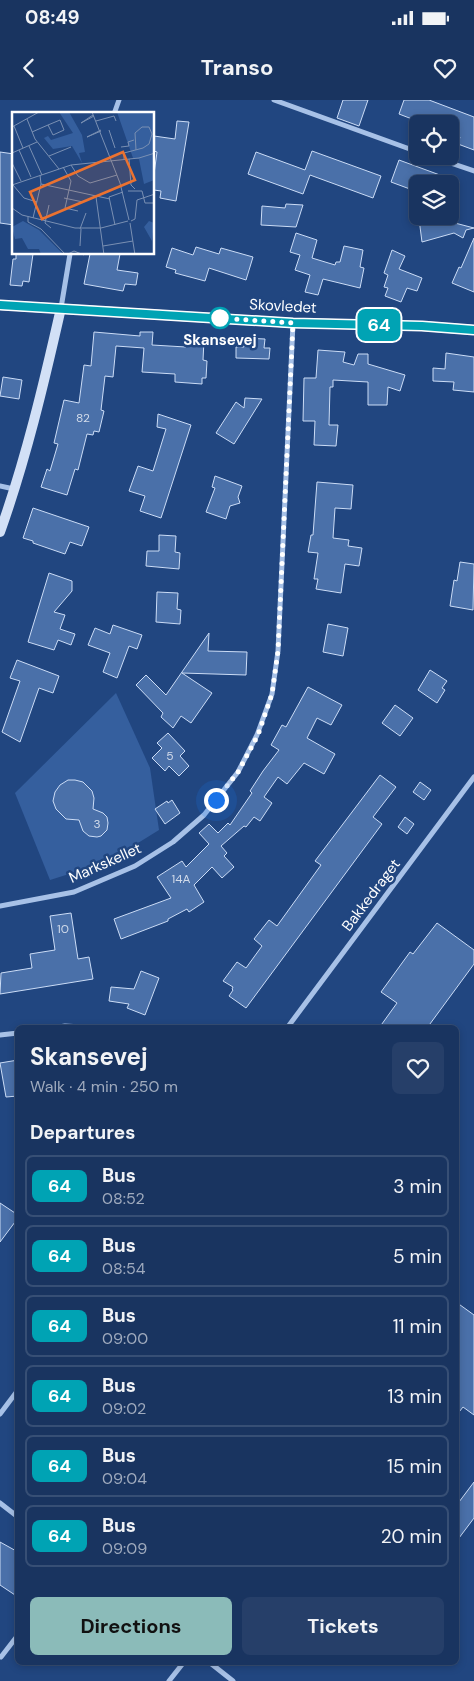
<!DOCTYPE html>
<html lang="en">
<head>
<meta charset="utf-8">
<style>
  body { margin:0; font-family:"DM Sans",sans-serif; background:#263f69; color:#f1f3f6; height:100vh; display:flex; flex-direction:column; font-size:19px; white-space:nowrap }
  * { box-sizing:border-box; margin:0 }
  p { font-size:16px; color:#9faabd }
  .icon { flex:none; width:28px; height:28px; fill:none; stroke:currentColor; stroke-width:2; stroke-linecap:round; stroke-linejoin:round }
  .map { position:relative; flex:1; overflow:hidden }
  .drawer { position:absolute; left:15px; top:925px; width:444px; height:640px; display:flex; flex-direction:column; background:#193460; border-radius:8px; box-shadow:0 2px 8px #0003,0 0 0 1px #374f75 }
  .drawer>* { flex:none }
  .badge { padding:0 10px; border-radius:8px; font-size:18px; line-height:32px }
  .controls { position:absolute; left:409px; top:15px; display:grid; gap:10px }
  .controls a { display:grid; place-items:center; width:50px; height:50px; border-radius:8px; background:#193460; box-shadow:0 2px 8px #0003,0 0 0 1px #374f75; font-size:25px }
  .you { position:absolute; width:25px; height:25px; margin:-12px; border:4px solid #fff; border-radius:50%; background:#1a73e8; box-shadow:0 0 0 8px #1a73e833 }
  .map>.badge { position:absolute; translate:-50% -50%; box-shadow:0 0 0 2px #fff }
  h2 { padding:0 15px; font-size:19px; line-height:45px }
  .round { display:grid; place-items:center; flex:none; width:52px; height:52px; border-radius:8px; background:#263f69 }
  .headline { display:flex; align-items:center; justify-content:space-between; height:85px; padding:0 15px }
  h1 { font-size:24px; font-weight:700; line-height:38px }
  .cta { display:flex; gap:10px; margin-top:auto; padding:10px 15px }
  .cta a { flex:1; height:58px; border-radius:8px; background:#8bbbb9; color:#111; font-size:20px; font-weight:700; line-height:58px; text-align:center }
  .cta a+a { background:#263f69; color:#f1f3f6 }
  ul { padding:0; list-style:none }
  li { display:flex; align-items:center; gap:15px; height:62px; margin:0 10px 8px; padding:0 5px; border:2px solid #374f75; border-radius:8px }
  li div { flex:1 }
  li b { display:block; font-size:19px }
  li em { font-style:normal }
  li .badge { min-width:55px; font-weight:700; text-align:center }
  .status { display:flex; justify-content:space-between; align-items:center; height:35px; padding:0 25px; background:#193460; direction:ltr }
  .status svg { height:14px; fill:currentColor }
  header { display:flex; justify-content:space-between; align-items:center; height:65px; padding:0 15px; background:#193460; font-size:22px; font-weight:700 }
  .map>svg:first-child { display:block }
  .green { fill:#355f9e }
  .building { fill:#4a70a9; stroke:#cbdcf6 }
  .lines { fill:none; stroke-linecap:round; stroke-linejoin:round }
  .street { stroke:#a7c1e7; stroke-width:5 }
  .secondary { stroke:#d2e0f6; stroke-width:10 }
  .line-casing { stroke:#fff; stroke-width:11 }
  .line { stroke:#00a3b4; stroke-width:8 }
  .walk { stroke:#fff; stroke-width:5; stroke-dasharray:0 9 }
  .stop-dot { fill:#fff; stroke:#00a3b4; stroke-width:2.5 }
  .labels { text-anchor:middle; dominant-baseline:central; stroke-width:5; stroke-linejoin:round; paint-order:stroke }
  .number-label { font-size:12px; fill:#d2dbea }
  .street-label { font-size:15px; fill:#fff; stroke:#214680 }
  .stop-label { font-size:15px; font-weight:bold; fill:#fff; stroke:#214680 }
  .inset-road { fill:none; stroke:#7a90b3; stroke-width:1 }
  .view { fill:#eb7230; fill-opacity:0.15; stroke:#eb7230; stroke-width:2.5 }
  .inset-edge { fill:none; stroke:#fff; stroke-width:2.5 }
</style>
</head>
<body>
<div class="status"><b>08:49</b><svg viewBox="0 0 49 12"><path d="M0 12V9h3v3zM5 12V6h3v6zM10 12V3h3v9zM15 12V0h3v12zM26 1h20v11H26zM47 4h2v5h-2z"/></svg></div>
<header><svg class="icon" aria-label="back" viewBox="0 0 24 24"><path d="M15 5l-7 7 7 7"/></svg>Transo<svg class="icon" aria-label="heart" viewBox="0 0 24 24"><path d="M12 20l-8-8c-3-5 5-10 8-4 3-6 11-1 8 4z"/></svg></header>
<div class="map">
<svg width="474" height="1581" viewBox="0 0 474 1581">
  <rect width="100%" height="100%" fill="#214680"/>
  <path class="green" d="M116,593L150,668L159,730L125,751L88,768L50,780L15,693Z"/>
  <path class="building" d="M343,0H368L359,26L337,18Z
    M404,0H429L474,17V50L458,44L460,37L450,33V24H425L399,14Z
    M177,21L189,22L176,101L160,98L161,91L154,90V74L157,52L154,51V36L175,39Z
    M312,51L381,76L373,98L310,75L303,94L248,74L256,52L305,70Z
    M0,52L14,54V125L0,123Z
    M399,60L459,82V84H418V92L391,82Z
    M286,104L303,105L296,127L261,125L262,106L285,108Z
    M432,117L474,128L466,130L463,138L454,133L422,142L419,119Z
    M296,133L317,140L312,158L335,165L336,162H340L344,146L363,150L360,167L364,168L360,188L323,179L318,195L305,192L310,175L295,170L300,155L290,152Z
    M474,138V192L452,183L459,167L461,168Z
    M196,147L219,154L221,148L253,157L246,180L209,168L205,181L175,173L176,170L166,167L172,148L193,155Z
    M392,150L405,156L399,169L422,178L417,191L407,188L401,202L385,196L388,188L384,187L388,175L384,173Z
    M16,154H33L29,182L23,181L22,186L10,185L13,159H16Z
    M90,154H120L117,170L138,173L136,185L125,184L123,191L84,184Z
    M94,232L140,236V232H153L152,245L186,247V239L204,240L203,260L207,261L206,278H202V284L175,282V274L142,272L144,248L116,246L113,277L105,276L101,310L104,311L99,332L94,331L93,335L87,334L78,370L75,369L67,395L41,387L47,369L50,371L58,344L54,343L64,300L79,303L84,265L91,266Z
    M244,238L265,239L264,248H270L269,259L236,258V247H244Z
    M318,250L345,252L343,262L354,265L358,254H368V264L405,275L400,291L388,287L387,305H368V282L333,280V287H330L329,325H338L336,346L314,345L315,321H303L304,278H316Z
    M446,253L474,257V292L453,290L454,282L433,281V268L445,269Z
    M3,277L22,280L19,299L0,296Z
    M245,298L262,299L234,344L216,333L236,302L244,308Z
    M158,314L191,325L161,418L140,411L145,396L129,391L138,366L153,371L166,329L157,327Z
    M215,376L242,386L238,397L240,403L230,406L226,419L206,412L215,388L212,387Z
    M317,382L353,385L351,409L335,408L333,438L349,440L348,446L362,448L359,466L345,464L341,493L316,489L318,479H314L318,453L308,452L311,435H313Z
    M33,408L89,427L82,446L70,442L65,454L33,443V441L23,438Z
    M159,435L176,436L175,452L180,453L179,469L146,466L147,451H159Z
    M460,462L474,464L473,510L450,506L454,480L457,481Z
    M49,473L72,481V491L54,512L65,515L60,529L75,534L71,545L58,540L54,550L28,542Z
    M157,492L178,493L177,509L181,510L180,524L156,522Z
    M328,524L348,528L343,556L323,552Z
    M113,525L142,535L137,549L129,546L117,578L103,572L110,553L88,545L95,528L110,534Z
    M209,533L208,551L247,552L246,575L182,573L212,593L191,623L181,616L173,628L161,617L163,613L136,585L146,575L166,595Z
    M17,560L59,576L53,593L39,588L20,642L2,632L20,581L10,578Z
    M430,570L447,581L442,588L445,590L437,603L418,590Z
    M308,587L342,605L331,625L317,618L307,638L335,654L324,674L304,663L287,684L278,677L264,697L272,703L260,721L254,717L246,727L244,726L221,746L227,753L224,756L234,767L222,778L212,767L194,785L204,802L189,812L187,809L168,819V821L121,839L114,819L171,798L157,777L182,761L186,767L209,744L199,733L209,724L218,733L228,723L230,725L252,693L250,691L263,671L279,650L271,645L282,625L286,627Z
    M395,605L413,618L400,636L382,623Z
    M168,633L185,651L180,656L189,666L179,676L169,666L165,671L152,658L162,648L157,643Z
    M380,675L396,687L373,717L382,724L246,908L229,896L233,890L232,889L233,887L223,881L237,862L246,868L262,846L254,839L269,820L277,826L321,765L315,761Z
    M68,680H75L83,682L92,691L94,698L93,709L103,713L107,717L108,723L107,730L101,736L97,737L89,736L83,731L79,720L66,719L56,709L53,701L55,692L60,685Z
    M420,682L431,690L424,700L413,692Z
    M172,700L180,713L165,724L155,709L167,701L168,703Z
    M405,717L414,724L407,734L398,727Z
    M71,813L78,859L89,857L93,879L0,894L1,873L32,868L30,854L55,850L50,816Z
    M437,823L474,850V864L427,928H379L397,903L381,892L410,852L413,854Z
    M141,871L159,878L145,915L127,908L129,904L109,901L111,887L134,889Z
    M18,960V996L6,997L0,963Z
    M0,1103L18,1115V1118L0,1142Z
    M456,1202L474,1215V1315L463,1307L456,1316Z
    M474,1382V1418L456,1442V1406Z
    M0,1442L18,1452V1497L0,1485Z"/>
  <g class="lines">
    <path class="street" d="M274,0L418,52
      M114,14L119,0
      M430,56L474,71
      M61,208L70,154
      M0,386L14,389
      M0,806L74,792L135,766L173,742L204,715L238,672L257,635L272,594L278,551L293,223
      M53,928L65,926L98,928
      M287,928L474,677
      M0,935L18,933
      M0,1314L18,1290
      M0,1403L18,1417
      M1,1557L18,1535
      M209,1562L233,1581
      M169,1581L184,1562"/>
    <path class="secondary" d="M0,205L293,223L422,226L474,230
      M0,432C26,359 44,283 61,208"/>
  </g>
  <g class="lines">
    <defs>
      <path id="line" d="M0,205L293,223L422,226L474,230"/>
    </defs>
    <use href="#line" class="line-casing"/>
    <use href="#line" class="line"/>
    <path class="walk" d="M216,700L238,672L258,635L272,594L278,551L293,223L220,218"/>
  </g>
  <circle class="stop-dot" cx="220" cy="218" r="10"/>
  <g class="labels">
    <g class="number-label">
      <text x="83" y="318">82</text>
      <text x="170" y="656">5</text>
      <text x="97" y="724">3</text>
      <text x="181" y="779">14A</text>
      <text x="63" y="829">10</text>
    </g>
    <g class="street-label">
      <text transform="translate(283 206) rotate(3)">Skovledet</text>
      <text transform="translate(105 763) rotate(-24)">Markskellet</text>
      <text transform="translate(371 795) rotate(-53)">Bakkedraget</text>
    </g>
    <g class="stop-label">
      <text x="220" y="240">Skansevej</text>
    </g>
  </g>
  <g transform="translate(12 12)">
    <rect width="142" height="142" fill="#214680"/>
    <path d="M47,0H57L70,23L73,40L67,41L70,51L60,34L41,37L32,26L36,24L39,28L61,21ZM105,0H142V68L132,72L127,47L121,46ZM11,109L27,118L51,142H29L27,137H16L10,126L3,127L0,115ZM137,109L142,111L140,129L132,115Z" fill="#355f9e"/>
    <path class="inset-road" d="M80,0L108,71L117,108M81,3L69,11L82,4M15,7L23,27L47,57M84,9L102,4L104,9M2,14L11,36M0,15L27,0M89,18L75,25L89,19M97,18L103,36M20,20L36,13L48,8L52,18L41,23L36,13M17,34L30,63M109,35L117,34L116,30L122,28M7,38L19,65M0,41L25,30M37,44L59,35M112,47V41L131,36L137,32L140,22L137,15H130L123,21L124,38M117,47L119,73L123,77M0,51L9,69M59,53L66,64L78,71L105,63M51,55L59,69L53,96L66,99M29,72L98,87M0,73L59,53L127,46L143,41M1,73L12,86L25,90M116,79H130L133,91H142M84,85L92,143M52,86L71,90M37,93L33,111L39,116M0,96L10,103L63,116H89L116,109M16,105V110L29,117L54,143M21,106L29,72L28,63M119,109L123,107L125,88L143,82M118,111L123,143M103,113L97,85L111,80M68,117L74,101M68,134L69,117M91,134L121,129M54,143L62,139L72,143"/>
    <path class="view" d="M111,40L123,68L30,107L18,80Z"/>
    <rect width="142" height="142" class="inset-edge"/>
  </g>
</svg>
<div class="controls">
<a><svg class="icon" aria-label="locate" viewBox="0 0 24 24"><circle cx="12" cy="12" r="6"/><path d="M12 2v4M12 18v4M2 12h4M18 12h4"/></svg></a>
<a><svg class="icon" aria-label="layers" viewBox="0 0 24 24"><path d="M12 4l9 5-9 5-9-5zM3 14l9 5 9-5"/></svg></a>
</div>
<div class="you" style="left:216px;top:700px"></div>
<b class="badge" style="left:379px;top:225px;background:#00a3b4;color:#fff">64</b>
<section class="drawer">
<div class="headline"><div><h1>Skansevej</h1><p>Walk · 4 min · 250 m</p></div><a class="round"><svg class="icon" aria-label="heart" viewBox="0 0 24 24"><path d="M12 20l-8-8c-3-5 5-10 8-4 3-6 11-1 8 4z"/></svg></a></div>
<h2>Departures</h2>
<ul>
<li><span class="badge" style="background:#00a3b4;color:#fff">64</span><div><b>Bus</b><p>08:52</p></div><em>3 min</em></li>
<li><span class="badge" style="background:#00a3b4;color:#fff">64</span><div><b>Bus</b><p>08:54</p></div><em>5 min</em></li>
<li><span class="badge" style="background:#00a3b4;color:#fff">64</span><div><b>Bus</b><p>09:00</p></div><em>11 min</em></li>
<li><span class="badge" style="background:#00a3b4;color:#fff">64</span><div><b>Bus</b><p>09:02</p></div><em>13 min</em></li>
<li><span class="badge" style="background:#00a3b4;color:#fff">64</span><div><b>Bus</b><p>09:04</p></div><em>15 min</em></li>
<li><span class="badge" style="background:#00a3b4;color:#fff">64</span><div><b>Bus</b><p>09:09</p></div><em>20 min</em></li>
</ul>
<div class="cta"><a>Directions</a><a>Tickets</a></div>
</section>
</div>
</body>
</html>
